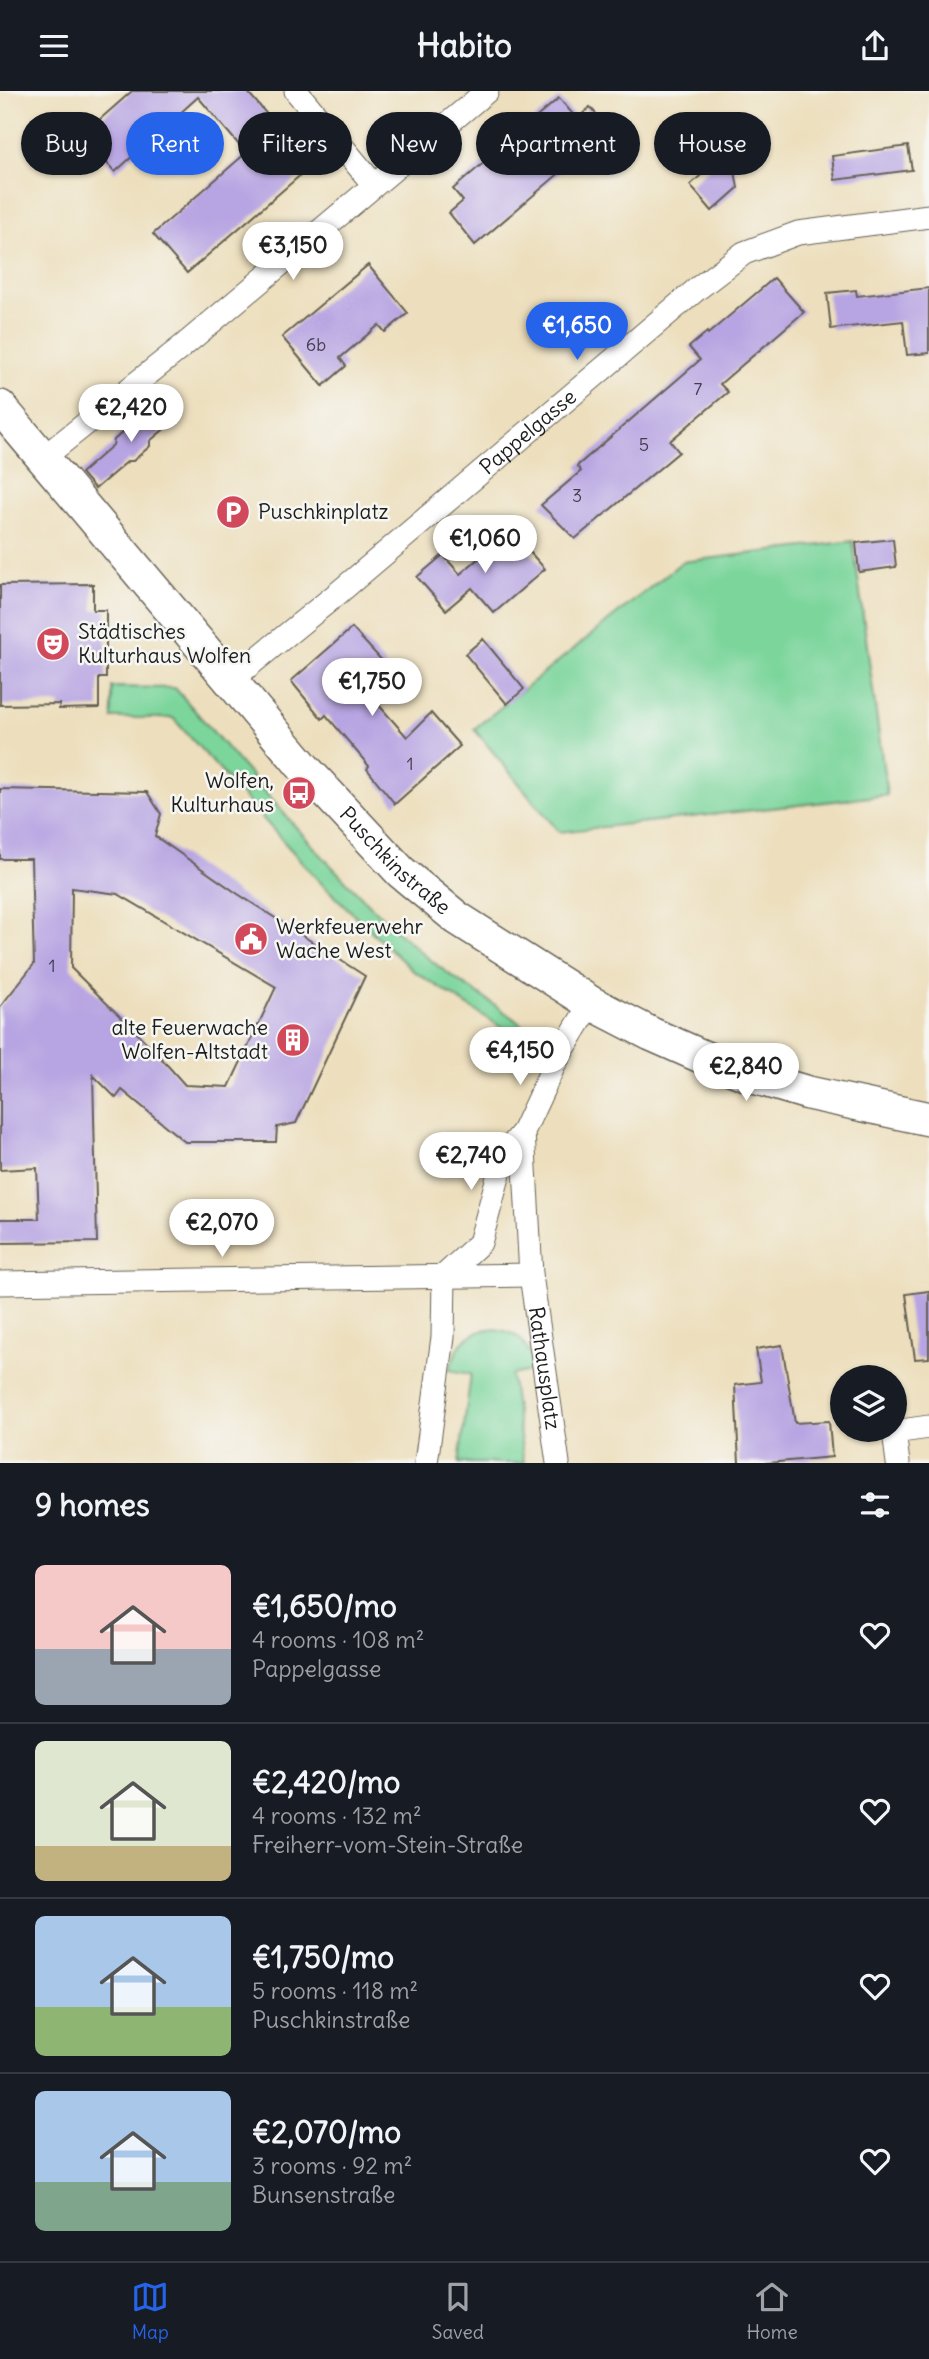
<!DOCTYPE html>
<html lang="en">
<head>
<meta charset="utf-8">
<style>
	body { margin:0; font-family:Delius,sans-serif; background:#20242c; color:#f1f3f6; height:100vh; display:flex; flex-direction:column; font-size:26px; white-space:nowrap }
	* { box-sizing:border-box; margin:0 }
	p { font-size:23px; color:#9ea1a6 }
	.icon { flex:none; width:38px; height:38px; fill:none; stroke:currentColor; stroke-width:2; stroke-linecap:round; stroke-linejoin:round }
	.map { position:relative; height:1372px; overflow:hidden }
	.side { display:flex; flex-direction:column; background:#171b24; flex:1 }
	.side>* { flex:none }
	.banner { position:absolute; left:21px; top:21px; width:887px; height:63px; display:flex; gap:14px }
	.buttons { position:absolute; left:830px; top:1274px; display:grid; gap:14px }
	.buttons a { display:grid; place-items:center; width:77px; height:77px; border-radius:50%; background:#171b24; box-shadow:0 2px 5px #0004; font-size:35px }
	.price { position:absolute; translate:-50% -60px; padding:0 16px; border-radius:24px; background:#fff; color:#222; font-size:23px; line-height:46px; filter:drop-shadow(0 2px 4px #0008) }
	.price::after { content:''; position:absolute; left:50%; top:42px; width:21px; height:16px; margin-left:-10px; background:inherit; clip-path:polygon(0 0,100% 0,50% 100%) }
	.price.on { background:#2563eb; color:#fff }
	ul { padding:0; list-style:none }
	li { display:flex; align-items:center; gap:21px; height:175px; padding:0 35px }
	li+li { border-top:2px solid #363941 }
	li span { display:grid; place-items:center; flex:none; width:196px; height:140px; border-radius:10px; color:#555 }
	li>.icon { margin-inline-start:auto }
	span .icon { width:84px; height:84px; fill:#fffc; stroke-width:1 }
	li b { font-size:30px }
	h2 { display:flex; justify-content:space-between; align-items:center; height:84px; padding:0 35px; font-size:30px }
	.chip { padding:0 24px; border-radius:32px; background:#171b24; box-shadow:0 2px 5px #0004; font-size:24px; line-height:63px }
	.chip.on { background:#2563eb; color:#fff }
	header { display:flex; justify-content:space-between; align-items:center; height:91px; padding:0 35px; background:#171b24; font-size:32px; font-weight:800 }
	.tab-bar { display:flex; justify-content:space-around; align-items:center; height:98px; border-top:2px solid #363941; background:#171b24; font-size:19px; color:#9ea1a6 }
	.tab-bar a { display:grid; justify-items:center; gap:4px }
	.tab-bar .on { color:#2563eb }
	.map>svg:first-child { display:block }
</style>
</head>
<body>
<header><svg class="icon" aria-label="menu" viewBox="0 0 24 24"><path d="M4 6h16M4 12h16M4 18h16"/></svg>Habito<svg class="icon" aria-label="share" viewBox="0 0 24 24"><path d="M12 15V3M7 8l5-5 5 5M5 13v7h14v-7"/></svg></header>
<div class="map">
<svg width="929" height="1372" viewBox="0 0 929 1372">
	<rect width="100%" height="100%" fill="#f6f6f2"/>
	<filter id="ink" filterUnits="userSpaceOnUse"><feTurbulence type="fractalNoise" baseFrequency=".0143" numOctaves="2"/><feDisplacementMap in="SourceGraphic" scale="14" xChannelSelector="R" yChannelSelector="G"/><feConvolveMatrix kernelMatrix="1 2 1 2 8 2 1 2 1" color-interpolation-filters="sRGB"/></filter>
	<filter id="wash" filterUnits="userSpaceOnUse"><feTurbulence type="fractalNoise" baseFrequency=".00686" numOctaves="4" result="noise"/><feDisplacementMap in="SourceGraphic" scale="28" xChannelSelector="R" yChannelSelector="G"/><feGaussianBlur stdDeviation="1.57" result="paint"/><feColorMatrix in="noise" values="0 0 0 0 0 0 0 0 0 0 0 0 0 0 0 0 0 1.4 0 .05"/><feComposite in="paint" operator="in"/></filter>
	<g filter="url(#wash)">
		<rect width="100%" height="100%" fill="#eddfbd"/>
		<g fill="#7cd59b" stroke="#4c785c" stroke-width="2">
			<path d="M853 450 887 704 559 741 474 638 682 471Z"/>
			<path d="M112 596 175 597C255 688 330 783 422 862 456 892 499 913 533 943L529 954 412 879 319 790 173 627H112Z"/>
			<path d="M487 1238C518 1238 527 1250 535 1279L511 1284 524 1372H459L471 1283 449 1279C458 1255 461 1246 487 1238Z"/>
		</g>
		<g id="blocks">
			<g fill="#b7a4e2" fill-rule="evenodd">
				<path d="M132 0H247L311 75 187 182 153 143 246 62 198 6 115 81 82 44Z"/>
				<path d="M559 7 577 28 590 16 610 39 475 154 449 122 463 110 453 98Z"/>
				<path d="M908 55 912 79 835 89 832 65Z"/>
				<path d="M731 57 738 97 712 120 690 94Z"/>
				<path d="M368 174 408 222 385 241 379 234 340 267 346 275 323 295 282 246Z"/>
				<path d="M774 187 804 221 720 293 728 301 670 350 679 361 575 448 541 414 581 380 577 375 700 269 689 256 707 241 708 243Z"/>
				<path d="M929 197V262L907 264 903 230 831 238 827 202 856 199 857 205Z"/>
				<path d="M166 308 180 325 150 350V355L133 370H128L95 398 81 382 113 354 114 349 125 339H130Z"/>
				<path d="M511 440 545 478 494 522 472 497 446 519 417 486 443 464 460 483Z"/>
				<path d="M893 448 896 476 859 481 856 452Z"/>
				<path d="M93 493V519H106V587H99V617L59 618 60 613 0 614V494Z"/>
				<path d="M352 537 386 574 362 595 407 646 431 622 460 655 395 713 367 678 369 675 326 624 322 628 291 590Z"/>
				<path d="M483 548 524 598 507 613 465 563Z"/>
				<path d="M0 698 147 701 161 723 155 745 238 803 365 885 296 1032 277 1036 276 1051H185L122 999 116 1007 93 984 97 1151 0 1152V1128H39L37 1077 0 1079V916L34 873 31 768H0ZM72 797 118 803 276 896 229 996 185 994 152 957 71 877Z"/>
				<path d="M929 1200V1267L915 1268 906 1203Z"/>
				<path d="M782 1254 795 1332 829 1330 832 1366 767 1372H739L735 1294 761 1291 756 1258Z"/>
			</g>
		</g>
	</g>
	<g filter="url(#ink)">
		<use href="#blocks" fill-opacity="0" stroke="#656054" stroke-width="2"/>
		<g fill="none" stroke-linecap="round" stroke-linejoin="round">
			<g stroke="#656054" stroke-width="25">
				<g id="street">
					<path d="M296 0 374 94"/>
					<path d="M43 367 183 255 487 0"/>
					<path id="s1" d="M231 589 337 503 697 198 744 162 798 142 929 125"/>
					<path id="s2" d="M531 1184 558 1372"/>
					<path d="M444 1185 480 1152 504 1064 523 1041 556 970 591 912"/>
					<path d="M0 1192 531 1184 523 1041"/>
					<path d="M426 1372 443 1246 444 1185"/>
					<path d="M898 1372 894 1341 929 1336"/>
				</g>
			</g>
			<g stroke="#656054" stroke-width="36">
				<g id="secondary">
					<path id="s3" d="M0 316 305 678 401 781 457 827 591 912 651 943 703 966 751 985 808 1002 929 1028"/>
				</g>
			</g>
			<use href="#street" stroke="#fff" stroke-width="23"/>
			<use href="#secondary" stroke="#fff" stroke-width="33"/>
		</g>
	</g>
	<defs>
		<g id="parking-disc" transform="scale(1.75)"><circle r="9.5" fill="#d1495b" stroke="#f6f6f2"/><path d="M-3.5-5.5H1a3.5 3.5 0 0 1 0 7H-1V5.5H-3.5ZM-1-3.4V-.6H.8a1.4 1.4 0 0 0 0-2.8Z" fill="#fff"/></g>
		<g id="theatre-disc" transform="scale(1.75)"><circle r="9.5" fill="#d1495b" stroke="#f6f6f2"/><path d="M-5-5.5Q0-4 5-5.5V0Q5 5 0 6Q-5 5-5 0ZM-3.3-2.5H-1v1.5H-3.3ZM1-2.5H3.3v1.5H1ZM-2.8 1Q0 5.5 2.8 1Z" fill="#fff"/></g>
		<g id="bus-disc" transform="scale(1.75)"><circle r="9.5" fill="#d1495b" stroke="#f6f6f2"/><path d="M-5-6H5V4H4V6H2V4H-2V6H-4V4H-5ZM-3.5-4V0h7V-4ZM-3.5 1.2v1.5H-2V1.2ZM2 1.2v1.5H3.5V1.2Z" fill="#fff"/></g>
		<g id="civic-disc" transform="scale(1.75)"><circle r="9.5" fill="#d1495b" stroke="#f6f6f2"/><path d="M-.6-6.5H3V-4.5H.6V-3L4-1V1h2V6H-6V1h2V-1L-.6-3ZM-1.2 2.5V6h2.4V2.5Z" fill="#fff"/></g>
		<g id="building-disc" transform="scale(1.75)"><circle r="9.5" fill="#d1495b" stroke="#f6f6f2"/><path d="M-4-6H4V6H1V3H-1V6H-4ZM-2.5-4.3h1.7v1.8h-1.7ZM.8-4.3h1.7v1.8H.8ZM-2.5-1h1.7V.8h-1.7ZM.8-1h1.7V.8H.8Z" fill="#fff"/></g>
	</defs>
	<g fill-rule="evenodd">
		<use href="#parking-disc" x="233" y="421"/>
		<use href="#theatre-disc" x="53" y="553"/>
		<use href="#bus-disc" x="299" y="702"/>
		<use href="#civic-disc" x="251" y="848"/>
		<use href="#building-disc" x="293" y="949"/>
	</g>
	<g text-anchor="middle" stroke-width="5" stroke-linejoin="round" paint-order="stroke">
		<g font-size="18" fill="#433e4e">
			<text x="316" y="260">6b</text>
			<text x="698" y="304">7</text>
			<text x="644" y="360">5</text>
			<text x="577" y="411">3</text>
			<text x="410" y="679">1</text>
			<text x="52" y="881">1</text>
		</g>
		<g font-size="21" fill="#1c1c1c" stroke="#f6f6f2">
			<text dy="7" stroke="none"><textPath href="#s1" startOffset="387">Pappelgasse</textPath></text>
			<text dy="7" stroke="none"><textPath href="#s3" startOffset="602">Puschkinstraße</textPath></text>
			<text dy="7" stroke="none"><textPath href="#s2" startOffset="94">Rathausplatz</textPath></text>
		</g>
		<g font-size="21" fill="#1c1c1c" stroke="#f6f6f2" text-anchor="start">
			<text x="258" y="428">Puschkinplatz</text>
			<text x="78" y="548">Städtisches<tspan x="78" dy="24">Kulturhaus Wolfen</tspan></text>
			<text x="274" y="697" text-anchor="end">Wolfen,<tspan x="274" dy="24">Kulturhaus</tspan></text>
			<text x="276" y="843">Werkfeuerwehr<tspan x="276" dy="24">Wache West</tspan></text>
			<text x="268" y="944" text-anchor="end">alte Feuerwache<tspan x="268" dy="24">Wolfen-Altstadt</tspan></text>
		</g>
	</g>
</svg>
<div class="buttons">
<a><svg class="icon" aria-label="layers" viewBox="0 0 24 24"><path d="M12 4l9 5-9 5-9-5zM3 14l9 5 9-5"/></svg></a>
</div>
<b class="price" style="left:293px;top:191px">€3,150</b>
<b class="price on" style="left:577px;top:271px">€1,650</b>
<b class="price" style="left:131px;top:353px">€2,420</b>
<b class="price" style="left:485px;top:484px">€1,060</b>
<b class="price" style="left:372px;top:627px">€1,750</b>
<b class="price" style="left:520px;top:996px">€4,150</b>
<b class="price" style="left:746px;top:1012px">€2,840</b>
<b class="price" style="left:471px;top:1101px">€2,740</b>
<b class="price" style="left:222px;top:1168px">€2,070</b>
<div class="banner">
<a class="chip">Buy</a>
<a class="chip on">Rent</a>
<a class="chip">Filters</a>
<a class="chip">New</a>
<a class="chip">Apartment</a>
<a class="chip">House</a>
</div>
</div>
<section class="side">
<h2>9 homes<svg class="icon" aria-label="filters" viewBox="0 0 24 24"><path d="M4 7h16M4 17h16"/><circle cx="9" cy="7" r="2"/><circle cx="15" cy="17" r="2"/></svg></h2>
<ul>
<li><span style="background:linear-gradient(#f6c9c9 60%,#9aa5b1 0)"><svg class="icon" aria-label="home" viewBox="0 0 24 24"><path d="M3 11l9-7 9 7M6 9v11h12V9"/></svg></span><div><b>€1,650/mo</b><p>4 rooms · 108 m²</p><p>Pappelgasse</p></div><svg class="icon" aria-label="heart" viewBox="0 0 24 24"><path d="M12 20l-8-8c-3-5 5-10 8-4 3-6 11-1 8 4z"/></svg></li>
<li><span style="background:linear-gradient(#dfe7d0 75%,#c2b280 0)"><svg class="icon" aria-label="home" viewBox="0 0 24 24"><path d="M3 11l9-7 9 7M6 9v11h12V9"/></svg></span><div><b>€2,420/mo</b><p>4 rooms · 132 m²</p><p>Freiherr-vom-Stein-Straße</p></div><svg class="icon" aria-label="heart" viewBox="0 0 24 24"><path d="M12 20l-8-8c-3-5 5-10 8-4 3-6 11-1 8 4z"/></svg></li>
<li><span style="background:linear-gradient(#a9c7e8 65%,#8fb573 0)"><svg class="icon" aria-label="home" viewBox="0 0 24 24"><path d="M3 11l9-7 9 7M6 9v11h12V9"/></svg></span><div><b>€1,750/mo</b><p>5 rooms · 118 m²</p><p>Puschkinstraße</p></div><svg class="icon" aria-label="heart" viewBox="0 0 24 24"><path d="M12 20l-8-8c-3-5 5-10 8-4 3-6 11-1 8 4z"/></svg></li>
<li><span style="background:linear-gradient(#a9c7e8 65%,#7fa58c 0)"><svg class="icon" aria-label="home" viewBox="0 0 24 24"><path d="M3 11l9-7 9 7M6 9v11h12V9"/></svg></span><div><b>€2,070/mo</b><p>3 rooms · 92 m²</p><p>Bunsenstraße</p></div><svg class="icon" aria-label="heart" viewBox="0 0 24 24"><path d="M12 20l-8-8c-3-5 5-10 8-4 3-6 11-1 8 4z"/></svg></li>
</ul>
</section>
<nav class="tab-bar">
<a class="on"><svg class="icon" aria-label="map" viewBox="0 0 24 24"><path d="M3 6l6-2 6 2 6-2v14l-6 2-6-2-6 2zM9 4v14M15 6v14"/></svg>Map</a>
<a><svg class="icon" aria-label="saved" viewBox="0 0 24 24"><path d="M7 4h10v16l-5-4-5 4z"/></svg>Saved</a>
<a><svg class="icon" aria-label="home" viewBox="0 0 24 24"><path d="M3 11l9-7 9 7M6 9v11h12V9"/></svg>Home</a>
</nav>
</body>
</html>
